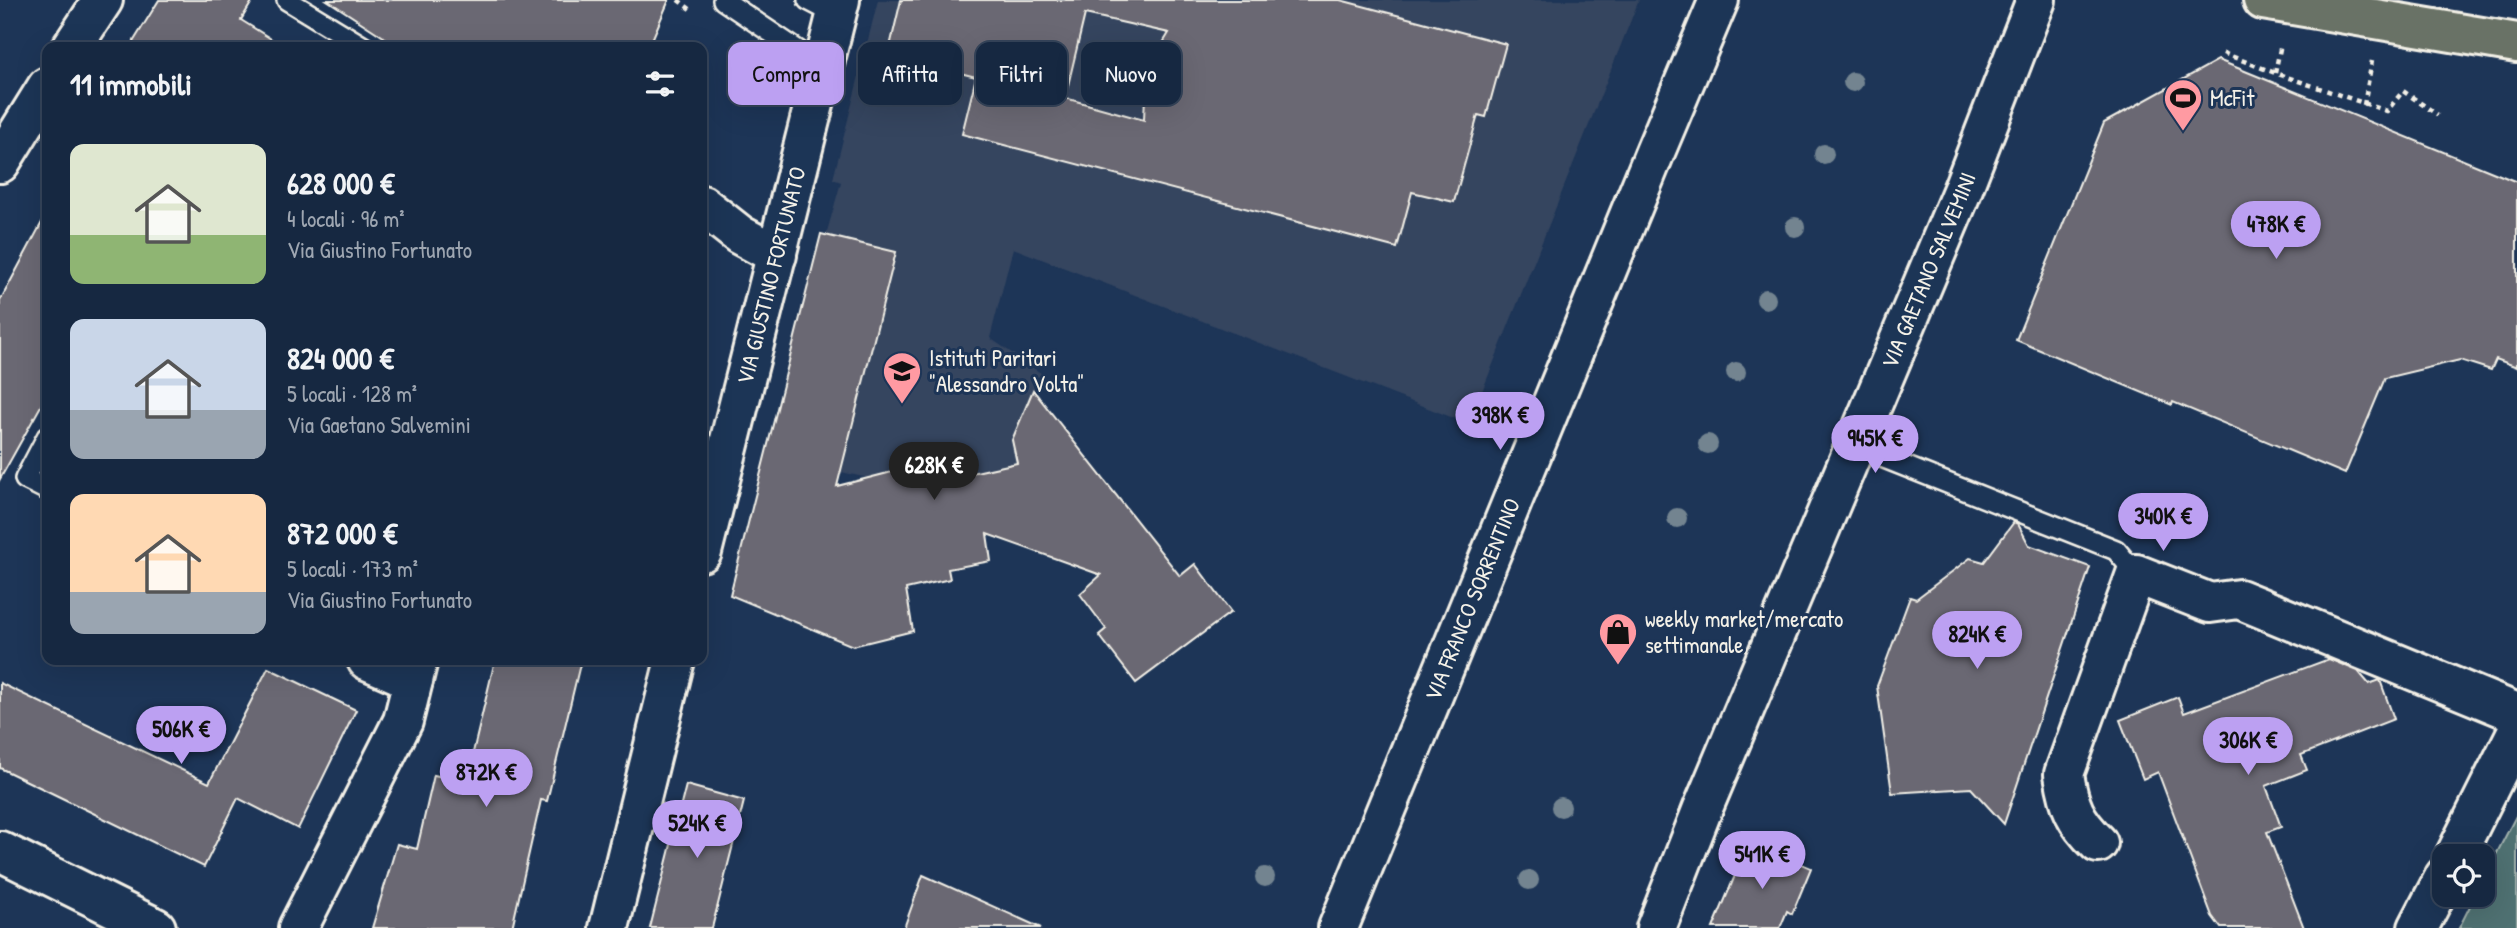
<!DOCTYPE html>
<html lang="it">
<head>
<meta charset="utf-8">
<style>
	body { margin:0; font-family:"Patrick Hand",sans-serif; background:#1f3048; color:#f1f3f6; height:100vh; display:flex; flex-direction:column; font-size:26px; white-space:nowrap }
	* { box-sizing:border-box; margin:0 }
	p { font-size:23px; color:#9ea6b1 }
	.icon { flex:none; width:38px; height:38px; fill:none; stroke:currentColor; stroke-width:2; stroke-linecap:round; stroke-linejoin:round }
	.map { position:relative; flex:1; overflow:hidden }
	.details { position:absolute; left:42px; top:42px; width:665px; height:623px; display:flex; flex-direction:column; background:#162841; border-radius:14px; box-shadow:0 7px 28px #0002,0 0 0 2px #35445a }
	.details>* { flex:none }
	.guide { position:absolute; left:728px; top:42px; width:665px; height:63px; display:flex; gap:14px }
	.buttons { position:absolute; left:2432px; top:844px; display:grid; gap:14px }
	.buttons a { display:grid; place-items:center; width:63px; height:63px; border-radius:14px; background:#162841; box-shadow:0 7px 28px #0002,0 0 0 2px #35445a; font-size:35px }
	.price { position:absolute; translate:-50% -60px; padding:0 16px; border-radius:24px; background:#bca0f2; color:#111; font-size:23px; line-height:46px; filter:drop-shadow(0 2px 4px #0008) }
	.price::after { content:''; position:absolute; left:50%; top:42px; width:21px; height:16px; margin-left:-10px; background:inherit; clip-path:polygon(0 0,100% 0,50% 100%) }
	.price.current { background:#222; color:#fff }
	ul { padding:0; list-style:none }
	li { display:flex; align-items:center; gap:21px; height:175px; padding:0 28px }
	li span { display:grid; place-items:center; flex:none; width:196px; height:140px; border-radius:14px; color:#555 }
	li>.icon { margin-inline-start:auto }
	span .icon { width:84px; height:84px; fill:#fffc; stroke-width:1 }
	li b { font-size:30px }
	h2 { display:flex; justify-content:space-between; align-items:center; height:84px; padding:0 28px; font-size:30px }
	.pill { padding:0 24px; border-radius:14px; background:#162841; box-shadow:0 7px 28px #0002,0 0 0 2px #35445a; font-size:24px; line-height:63px }
	.pill.current { background:#bca0f2; color:#111 }
	.map>svg:first-child { display:block }
</style>
</head>
<body>
<div class="map">
<svg width="2517" height="928" viewBox="0 0 2517 928">
	<rect width="100%" height="100%" fill="#1d3557"/>
	<filter id="ink" filterUnits="userSpaceOnUse"><feTurbulence type="fractalNoise" baseFrequency=".0143" numOctaves="2"/><feDisplacementMap in="SourceGraphic" scale="14" xChannelSelector="R" yChannelSelector="G"/><feConvolveMatrix kernelMatrix="1 2 1 2 8 2 1 2 1" color-interpolation-filters="sRGB"/></filter>
	<g filter="url(#ink)">
		<path fill="#34445f" d="M878 0H1639L1469 424 1013 248 990 338 1045 376 1038 392 1032 391 1022 417 1019 475 983 470 930 481 927 464 868 478 841 472 820 559 906 589 913 631 853 646 730 595 821 234 826 235 841 182 833 179Z"/>
		<path fill="#4f7172" stroke="#a2b1ad" stroke-width="2" d="M2517 814V928H2459L2476 894H2483V880Z"/>
		<g fill="#6a6873" stroke="#f4f1e8" stroke-width="2" fill-rule="evenodd">
			<path d="M159 0H253L241 20 284 47H130Z"/>
			<path d="M327 0H669L649 47H399Z"/>
			<path d="M901 0H1340L1506 44 1486 117 1478 115 1454 202 1412 192 1397 248 962 134 976 77 888 55ZM1085 14 1169 33 1146 71 1144 120 1065 98Z"/>
			<path d="M2218 60 2517 182V367L2496 359 2491 370 2460 360 2385 378 2345 474 2173 402 2172 405 2016 340 2104 123Z"/>
			<path d="M47 213V395L0 479V301Z"/>
			<path d="M821 234 896 252 837 486 927 463 930 482 1017 463 1012 440 1033 390 1180 576 1195 564 1231 612 1136 683 1099 635 1106 629 1080 594 1101 575 987 534 991 561 948 569 950 579 906 589 913 631 853 646 730 595Z"/>
			<path d="M2014 522 2018 524 2029 545 2090 567 2004 824 1971 788 1892 793 1877 686 1910 597 1916 599 1970 558 1984 562Z"/>
			<path d="M2329 659 2358 671 2369 684 2380 680 2394 719 2301 755 2307 770 2266 786 2281 827 2267 832 2304 928H2221L2212 916 2158 772 2143 779 2120 720 2178 697 2184 713Z"/>
			<path d="M495 660H581L547 801 541 800 512 928H372L397 844 417 849 434 775 466 782Z"/>
			<path d="M268 668 356 710 298 829 238 798 204 867 0 768V683L209 783Z"/>
			<path d="M686 785 744 801 712 928H650Z"/>
			<path d="M1749 842 1811 868 1792 914 1787 911 1780 928H1713Z"/>
			<path d="M923 875 1041 928H904Z"/>
		</g>
		<g fill="none" stroke-linecap="round" stroke-linejoin="round">
			<g stroke="#f4f1e8" stroke-width="24">
				<g id="lane">
					<path d="M287 0 364 47"/>
					<path d="M723 0 824 68"/>
					<path d="M808 0 837 15"/>
					<path d="M47 437 25 479 47 490"/>
					<path d="M1854 446 2116 550 2136 574"/>
				</g>
			</g>
			<g stroke="#f4f1e8" stroke-width="44">
				<g id="street">
					<path d="M702 205 740 235 777 255"/>
					<path id="s1" d="M702 552 840 0"/>
					<path d="M367 660 413 680"/>
					<path d="M2098 843C2075 821 2069 806 2064 774L2136 574 2210 603 2239 599 2517 713"/>
					<path d="M0 851 156 928"/>
					<path d="M2455 856 2517 732"/>
					<path d="M298 928 403 721 418 660"/>
					<path d="M609 928 675 660"/>
					<path id="s2" d="M1338 928 1655 152 1719 0"/>
					<path id="s3" d="M1656 928 1703 808 1962 191 2036 0"/>
					<path d="M2418 928 2445 876"/>
				</g>
			</g>
			<g stroke="#f4f1e8" stroke-width="44">
				<g id="secondary">
					<path d="M72 47 103 0"/>
					<path d="M0 163 47 87"/>
				</g>
			</g>
			<g stroke="#f4f1e8" stroke-width="44">
				<path id="primary" d="M2263 0 2517 43"/>
			</g>
			<g stroke="#f4f1e8" stroke-width="4.5" stroke-dasharray="5 5" stroke-linecap="butt">
				<path d="M678 0 694 12"/>
				<path d="M2223 53 2275 73 2387 111 2403 91 2438 115"/>
				<path d="M2275 73 2281 44"/>
				<path d="M2364 105 2372 61"/>
			</g>
			<use href="#lane" stroke="#1d3557" stroke-width="19"/>
			<use href="#street" stroke="#1d3557" stroke-width="38"/>
			<use href="#secondary" stroke="#1d3557" stroke-width="38"/>
			<use href="#primary" stroke="#697266" stroke-width="38"/>
		</g>
		<g fill="#738490">
			<circle cx="1091" cy="80" r="10"/>
			<circle cx="1853" cy="82" r="10"/>
			<circle cx="1824" cy="154" r="10"/>
			<circle cx="1795" cy="227" r="10"/>
			<circle cx="1766" cy="299" r="10"/>
			<circle cx="1736" cy="372" r="10"/>
			<circle cx="1708" cy="444" r="10"/>
			<circle cx="1677" cy="518" r="10"/>
			<circle cx="1561" cy="807" r="10"/>
			<circle cx="1265" cy="877" r="10"/>
			<circle cx="1529" cy="880" r="10"/>
		</g>
	</g>
	<defs>
		<g id="stadium-pin" transform="scale(2.0125)"><path d="M0 17L-7.5 6A9.5 9.5 0 1 1 7.5 6Z" fill="#ff9aa2" stroke="#1d3557"/><path d="M0-5a6.5 5 0 1 0 0 10a6.5 5 0 1 0 0-10ZM-3.5-1.8h7v3.6h-7Z" fill="#111"/></g>
		<g id="school-pin" transform="scale(2.0125)"><path d="M0 17L-7.5 6A9.5 9.5 0 1 1 7.5 6Z" fill="#ff9aa2" stroke="#1d3557"/><path d="M0-5L7-2L0 1L-7-2ZM-4 1L0 2.5L4 1V4Q0 6-4 4Z" fill="#111"/></g>
		<g id="shop-pin" transform="scale(2.0125)"><path d="M0 17L-7.5 6A9.5 9.5 0 1 1 7.5 6Z" fill="#ff9aa2" stroke="#1d3557"/><path d="M-5-2.5h2.3a2.7 3.5 0 0 1 5.4 0H5L5.5 6h-11ZM-1.5-2.5h3a1.5 2.3 0 0 0-3 0Z" fill="#111"/></g>
	</defs>
	<g fill-rule="evenodd">
		<use href="#stadium-pin" x="2183" y="98"/>
		<use href="#school-pin" x="902" y="371"/>
		<use href="#shop-pin" x="1618" y="632"/>
	</g>
	<g text-anchor="middle" stroke-width="6" stroke-linejoin="round" paint-order="stroke">
		<g font-size="23" fill="#f4f1e8" stroke="#1d3557" text-anchor="start">
			<text x="2210" y="106">McFit</text>
			<text x="929" y="366">Istituti Paritari<tspan x="929" dy="26">"Alessandro Volta"</tspan></text>
			<text x="1645" y="627">weekly market/mercato<tspan x="1645" dy="26">settimanale</tspan></text>
		</g>
		<g font-size="23" fill="#f4f1e8" stroke="#1d3557">
			<text dy="8" stroke="none"><textPath href="#s3" startOffset="712">VIA GAETANO SALVEMINI</textPath></text>
			<text dy="8" stroke="none"><textPath href="#s1" startOffset="285">VIA GIUSTINO FORTUNATO</textPath></text>
			<text dy="8" stroke="none"><textPath href="#s2" startOffset="355">VIA FRANCO SORRENTINO</textPath></text>
		</g>
	</g>
</svg>
<div class="buttons">
<a><svg class="icon" aria-label="locate" viewBox="0 0 24 24"><circle cx="12" cy="12" r="6"/><path d="M12 2v4M12 18v4M2 12h4M18 12h4"/></svg></a>
</div>
<b class="price" style="left:2276px;top:261px">478K €</b>
<b class="price" style="left:1500px;top:452px">398K €</b>
<b class="price" style="left:1875px;top:475px">945K €</b>
<b class="price current" style="left:934px;top:502px">628K €</b>
<b class="price" style="left:2163px;top:553px">340K €</b>
<b class="price" style="left:1977px;top:671px">824K €</b>
<b class="price" style="left:181px;top:766px">506K €</b>
<b class="price" style="left:2248px;top:777px">306K €</b>
<b class="price" style="left:486px;top:809px">872K €</b>
<b class="price" style="left:697px;top:860px">524K €</b>
<b class="price" style="left:1762px;top:891px">541K €</b>
<div class="guide">
<a class="pill current">Compra</a>
<a class="pill">Affitta</a>
<a class="pill">Filtri</a>
<a class="pill">Nuovo</a>
</div>
<section class="details">
<h2>11 immobili<svg class="icon" aria-label="filters" viewBox="0 0 24 24"><path d="M4 7h16M4 17h16"/><circle cx="9" cy="7" r="2"/><circle cx="15" cy="17" r="2"/></svg></h2>
<ul>
<li><span style="background:linear-gradient(#dfe7d0 65%,#8fb573 0)"><svg class="icon" aria-label="home" viewBox="0 0 24 24"><path d="M3 11l9-7 9 7M6 9v11h12V9"/></svg></span><div><b>628 000 €</b><p>4 locali · 96 m²</p><p>Via Giustino Fortunato</p></div></li>
<li><span style="background:linear-gradient(#c9d6e8 65%,#9aa5b1 0)"><svg class="icon" aria-label="home" viewBox="0 0 24 24"><path d="M3 11l9-7 9 7M6 9v11h12V9"/></svg></span><div><b>824 000 €</b><p>5 locali · 128 m²</p><p>Via Gaetano Salvemini</p></div></li>
<li><span style="background:linear-gradient(#ffd9b3 70%,#9aa5b1 0)"><svg class="icon" aria-label="home" viewBox="0 0 24 24"><path d="M3 11l9-7 9 7M6 9v11h12V9"/></svg></span><div><b>872 000 €</b><p>5 locali · 173 m²</p><p>Via Giustino Fortunato</p></div></li>
</ul>
</section>
</div>
</body>
</html>
